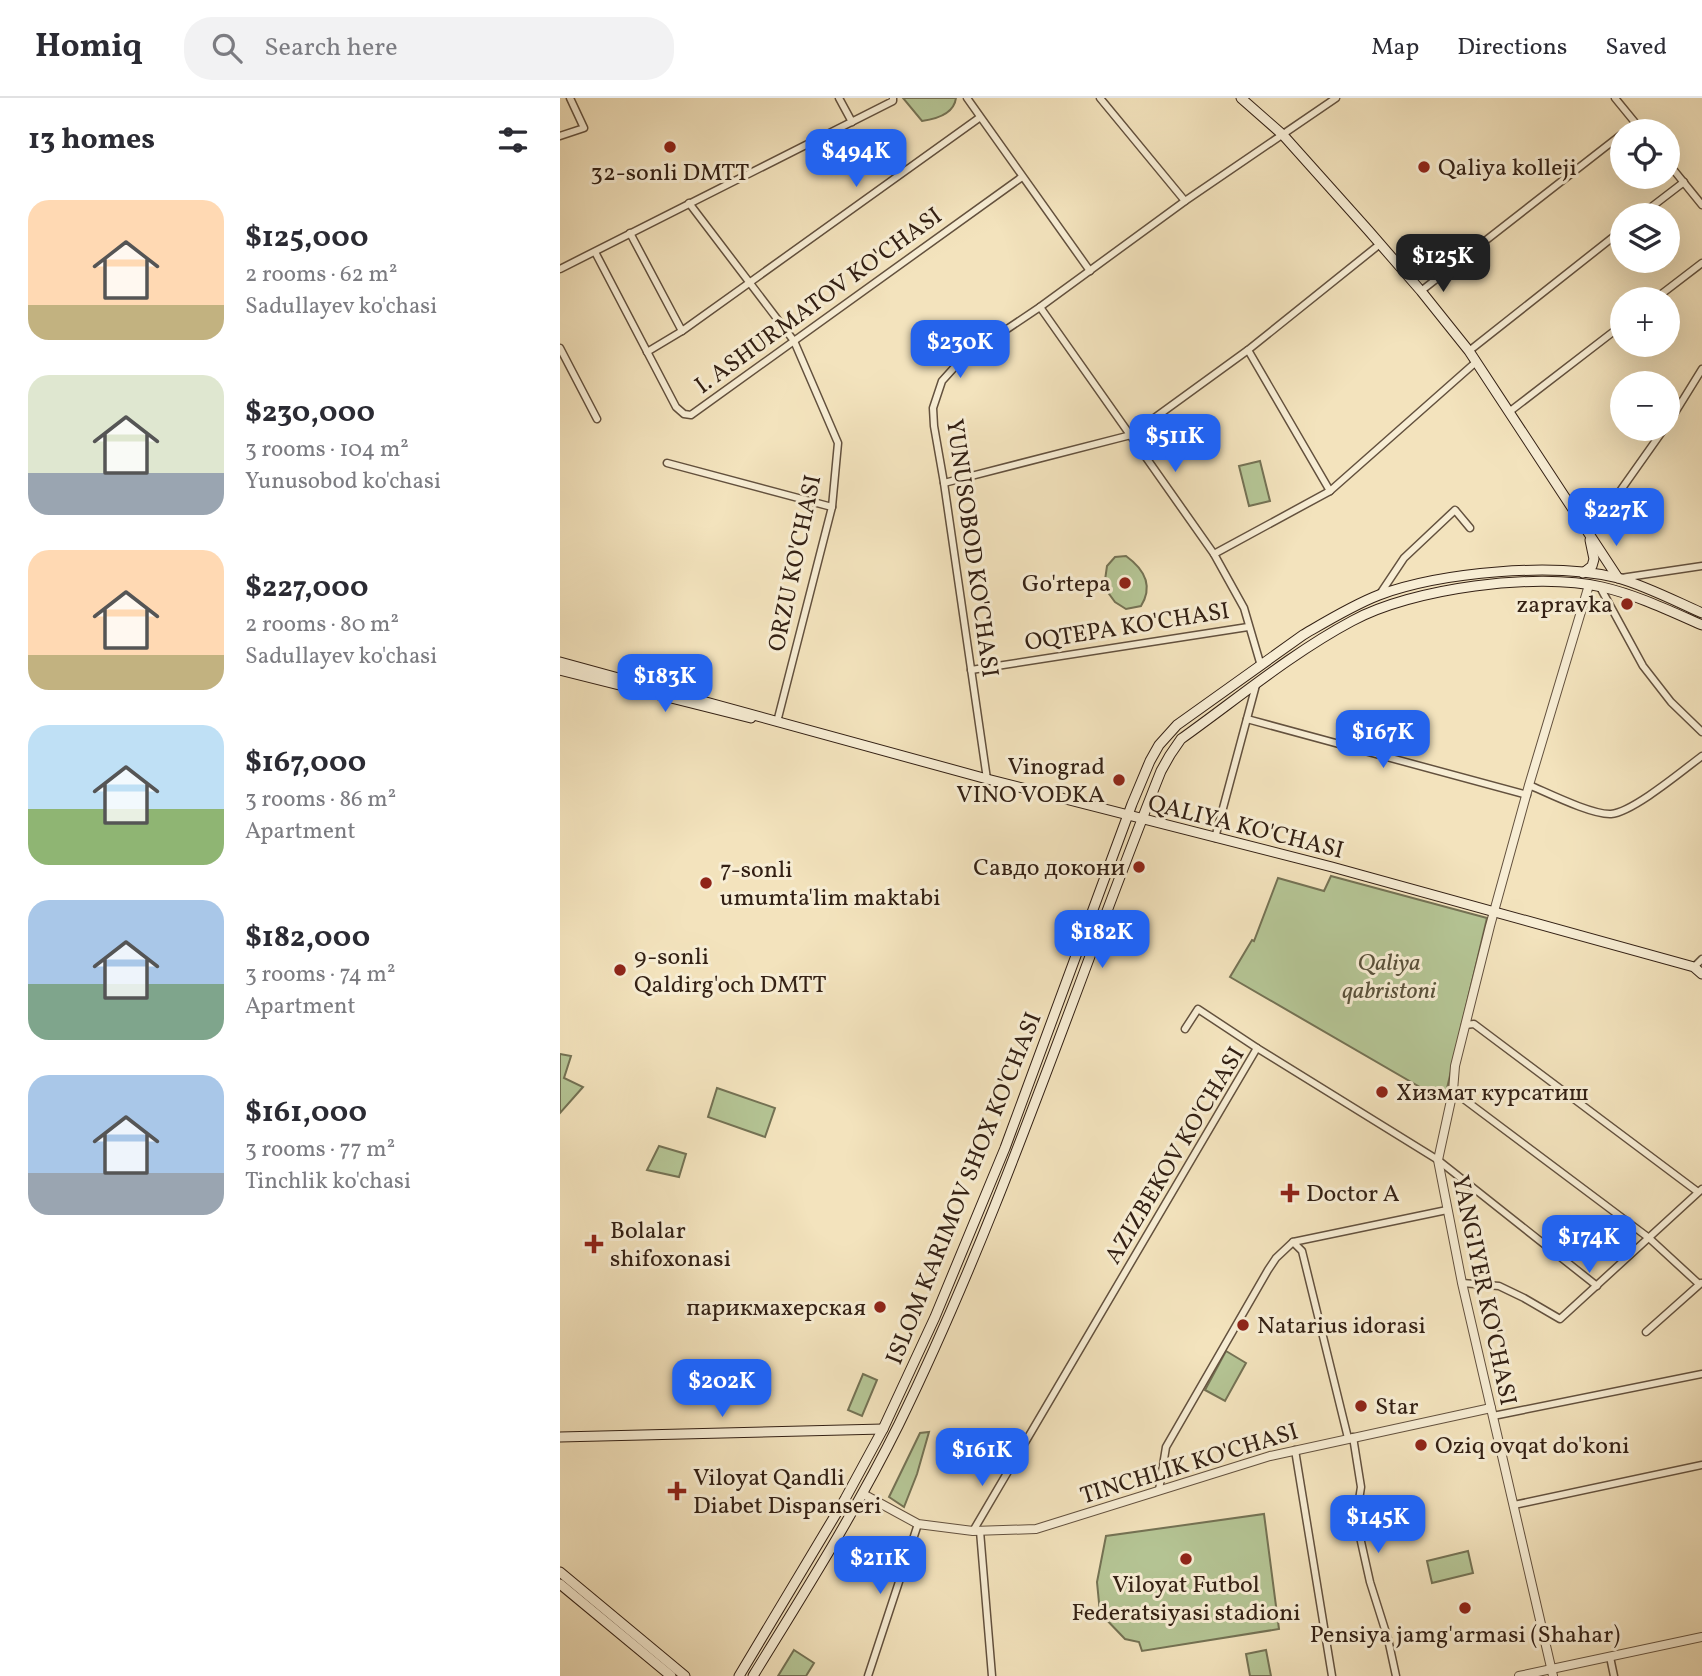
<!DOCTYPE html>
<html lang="en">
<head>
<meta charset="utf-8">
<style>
	body { margin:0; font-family:Vollkorn,serif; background:#f2f2f3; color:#2b2b33; height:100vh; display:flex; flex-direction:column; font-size:26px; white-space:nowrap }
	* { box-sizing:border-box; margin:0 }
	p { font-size:23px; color:#7c7c81 }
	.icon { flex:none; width:38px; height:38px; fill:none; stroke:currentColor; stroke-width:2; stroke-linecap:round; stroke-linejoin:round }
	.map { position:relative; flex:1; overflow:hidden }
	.panel { display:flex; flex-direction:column; background:#fff; width:560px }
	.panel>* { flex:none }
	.buttons { position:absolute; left:1050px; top:21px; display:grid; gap:14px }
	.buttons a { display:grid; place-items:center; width:70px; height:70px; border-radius:50%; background:#fff; box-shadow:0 7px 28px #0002; font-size:35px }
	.price { position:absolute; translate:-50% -60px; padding:0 16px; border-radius:14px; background:#2563eb; color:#fff; font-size:23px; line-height:46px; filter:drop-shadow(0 2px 4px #0008) }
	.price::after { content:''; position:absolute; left:50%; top:42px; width:21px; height:16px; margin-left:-10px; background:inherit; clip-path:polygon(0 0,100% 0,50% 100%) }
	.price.on { background:#222; color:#fff }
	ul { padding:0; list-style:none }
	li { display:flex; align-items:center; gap:21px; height:175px; padding:0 28px }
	li span { display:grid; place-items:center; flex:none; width:196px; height:140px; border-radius:21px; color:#555 }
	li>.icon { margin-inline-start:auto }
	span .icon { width:84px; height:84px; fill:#fffc; stroke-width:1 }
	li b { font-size:30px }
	h2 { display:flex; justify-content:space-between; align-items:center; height:84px; padding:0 28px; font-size:30px }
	header { display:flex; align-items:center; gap:42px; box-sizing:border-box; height:98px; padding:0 35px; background:#fff; border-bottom:2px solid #e1e1e2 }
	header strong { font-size:33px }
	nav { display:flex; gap:38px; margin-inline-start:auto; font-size:24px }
	.search { width:490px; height:63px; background:#f2f2f3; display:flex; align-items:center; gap:18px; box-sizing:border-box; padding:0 24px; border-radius:28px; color:#7c7c81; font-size:26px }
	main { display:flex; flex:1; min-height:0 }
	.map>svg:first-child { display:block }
</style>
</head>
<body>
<header>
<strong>Homiq</strong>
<div class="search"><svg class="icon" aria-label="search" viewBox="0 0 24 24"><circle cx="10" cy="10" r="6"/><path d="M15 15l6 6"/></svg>Search here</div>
<nav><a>Map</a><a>Directions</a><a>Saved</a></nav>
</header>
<main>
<section class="panel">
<h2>13 homes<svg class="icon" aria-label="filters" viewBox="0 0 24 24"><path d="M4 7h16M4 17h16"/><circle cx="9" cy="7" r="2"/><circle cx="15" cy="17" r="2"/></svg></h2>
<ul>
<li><span style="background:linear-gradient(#ffd9b3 75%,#c2b280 0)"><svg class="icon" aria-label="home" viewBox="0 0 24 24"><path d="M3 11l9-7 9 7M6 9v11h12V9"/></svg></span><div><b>$125,000</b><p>2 rooms · 62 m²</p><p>Sadullayev ko'chasi</p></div></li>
<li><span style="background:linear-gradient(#dfe7d0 70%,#9aa5b1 0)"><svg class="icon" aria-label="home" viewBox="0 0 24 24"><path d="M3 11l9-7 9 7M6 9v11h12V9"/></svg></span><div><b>$230,000</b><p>3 rooms · 104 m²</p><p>Yunusobod ko'chasi</p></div></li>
<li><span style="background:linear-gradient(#ffd9b3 75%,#c2b280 0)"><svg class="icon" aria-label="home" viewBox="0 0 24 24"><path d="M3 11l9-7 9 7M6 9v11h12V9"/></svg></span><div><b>$227,000</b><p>2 rooms · 80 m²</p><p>Sadullayev ko'chasi</p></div></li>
<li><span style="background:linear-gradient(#bfe0f5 60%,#8fb573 0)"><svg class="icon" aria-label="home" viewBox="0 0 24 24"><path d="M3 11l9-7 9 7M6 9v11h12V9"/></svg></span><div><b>$167,000</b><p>3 rooms · 86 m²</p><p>Apartment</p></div></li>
<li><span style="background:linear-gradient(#a9c7e8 60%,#7fa58c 0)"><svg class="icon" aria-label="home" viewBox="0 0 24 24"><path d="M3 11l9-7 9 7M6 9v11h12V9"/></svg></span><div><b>$182,000</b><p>3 rooms · 74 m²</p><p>Apartment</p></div></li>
<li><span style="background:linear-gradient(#a9c7e8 70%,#9aa5b1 0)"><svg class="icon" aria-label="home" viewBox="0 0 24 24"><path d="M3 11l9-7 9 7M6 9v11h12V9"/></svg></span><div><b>$161,000</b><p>3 rooms · 77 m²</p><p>Tinchlik ko'chasi</p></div></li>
</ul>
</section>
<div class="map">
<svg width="1142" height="1578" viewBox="0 0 1142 1578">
	<rect width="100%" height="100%" fill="#f3e3bd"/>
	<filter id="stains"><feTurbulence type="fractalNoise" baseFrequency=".00286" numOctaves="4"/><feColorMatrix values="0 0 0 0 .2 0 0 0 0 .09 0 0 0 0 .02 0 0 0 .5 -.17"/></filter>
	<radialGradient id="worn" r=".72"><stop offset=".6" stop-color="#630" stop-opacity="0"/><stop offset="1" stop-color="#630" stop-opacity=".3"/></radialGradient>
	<g fill="#b5c595" stroke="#747254" stroke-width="2">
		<path d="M343 0H396C394 16 377 21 362 23Z"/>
		<path d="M700 363 710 403 689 408 679 368Z"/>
		<path d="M566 458C584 471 594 487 581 508L566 511 555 504 544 489 547 468 555 459Z"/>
		<path d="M771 778 927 820 884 1003 670 879 692 842 694 843 718 780 764 793Z"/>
		<path d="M0 956 11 958 4 980 23 989 0 1015Z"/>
		<path d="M157 990 215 1010 205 1039 148 1019Z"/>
		<path d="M99 1048 126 1056 119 1079 87 1072Z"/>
		<path d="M666 1253 686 1265 665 1303 645 1292Z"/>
		<path d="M303 1276 317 1282 302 1318 288 1312Z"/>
		<path d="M369 1334 357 1376 344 1409 329 1399 360 1335Z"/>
		<path d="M704 1416 719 1531 582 1553 579 1544 565 1541 540 1515 537 1484 546 1438Z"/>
		<path d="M908 1453 913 1475 872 1485 867 1463Z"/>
		<path d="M234 1552 254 1565 246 1578H218Z"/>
		<path d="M706 1552 711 1578H690L686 1556Z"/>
	</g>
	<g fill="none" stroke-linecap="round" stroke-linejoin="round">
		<g stroke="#63513e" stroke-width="9">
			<g id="minor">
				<path d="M279 0 292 24"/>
				<path d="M407 0 530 173"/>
				<path d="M540 0 625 103"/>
				<path d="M1055 0 1082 33"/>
				<path d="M1066 33 1076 26"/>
				<path d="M0 38 24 30 10 0"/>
				<path d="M1108 65 1142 107"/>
				<path d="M129 105 234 243 278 345 272 409 217 624"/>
				<path d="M1081 117 1124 84"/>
				<path d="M70 135 122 233"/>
				<path d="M35 154 116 309 124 316 131 317 462 79"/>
				<path d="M0 171 333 3V0"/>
				<path d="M861 193 1062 36"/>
				<path d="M1095 201 1142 165"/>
				<path d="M480 209 654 456 684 510 701 568"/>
				<path d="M0 250 37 321"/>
				<path d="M688 252 770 393"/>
				<path d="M909 253 1062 132"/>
				<path d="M87 254 122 233 419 20"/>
				<path d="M949 314 1062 227"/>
				<path d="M1108 326 1142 271"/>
				<path d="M107 365 272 409"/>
				<path d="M384 385 571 337 688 252 820 146"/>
				<path d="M1029 437 1104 331"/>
				<path d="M654 456 770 393 916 264"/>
				<path d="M1061 480 1142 468"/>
				<path d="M1040 489 1083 568 1111 604 1142 634"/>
				<path d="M820 496 844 460 895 412 910 430"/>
				<path d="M411 572 688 529"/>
				<path d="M687 621 967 697"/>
				<path d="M427 681 384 385 374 328 373 310 382 283 401 262 480 209 625 103 776 0"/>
				<path d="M969 687C988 695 1032 717 1051 716 1073 714 1122 673 1142 658"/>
				<path d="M655 740 696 587"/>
				<path d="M1134 869 1142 861"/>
				<path d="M905 927 914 926 1138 1094"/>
				<path d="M625 931 638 911 697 950"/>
				<path d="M893 993 1089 1140 1139 1186"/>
				<path d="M902 1185 939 1188 964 1200 1000 1221 1142 1091"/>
				<path d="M1086 1234 1141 1185"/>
				<path d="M933 1318 1142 1276"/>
				<path d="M793 1339 801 1389 796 1421 810 1484 828 1541 836 1578"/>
				<path d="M788 1340 742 1153 733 1144 887 1112"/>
				<path d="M735 1352 772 1578"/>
				<path d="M599 1392 606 1349 708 1172 716 1160 733 1144"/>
				<path d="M954 1407 1142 1367"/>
				<path d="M413 1433 697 950 878 1062 1037 1188"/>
				<path d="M420 1433 432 1578"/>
				<path d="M1050 1559 1054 1578"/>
				<path d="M308 1578 358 1426"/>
			</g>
		</g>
		<g stroke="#63513e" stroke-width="10">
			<g id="tertiary">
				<path d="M303 1396 358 1426 413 1433 476 1431 710 1358 931 1310"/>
				<path d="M959 1578 1142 1539"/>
				<path d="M993 1578 902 1185 878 1062 893 993 895 968 930 828 969 687 1029 487"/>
			</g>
		</g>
		<g stroke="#332014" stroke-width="11">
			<g id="secondary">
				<path d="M681 0 723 37 808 132 861 193 909 253 1058 480"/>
				<path d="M1023 475 1032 468 1034 461 1030 442"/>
				<path d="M0 564 427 681 772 769 1134 869 1142 876"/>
				<path d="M0 572 191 620"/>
				<path d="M0 1339 323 1331"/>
				<path d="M0 1474 125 1578"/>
				<path d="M0 1486 111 1578"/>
				<path d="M179 1578 285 1401 323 1331 375 1219 445 1050 572 706 590 663 599 647 617 627 743 537C767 523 793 507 819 497 882 474 993 464 1058 480 1086 488 1115 503 1142 515"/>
				<path d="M193 1578C244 1495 296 1413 339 1326 442 1115 514 891 601 673L610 657 621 641C677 601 732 555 792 523 852 490 976 474 1042 489 1077 497 1110 513 1142 527"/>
			</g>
		</g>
		<use href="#minor" stroke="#f7edd4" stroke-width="6"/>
		<use href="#tertiary" stroke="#f7edd4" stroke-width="8"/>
		<use href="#secondary" stroke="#f7edd4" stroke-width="9"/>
	</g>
	<g fill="#8f2418" stroke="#f7edd4" stroke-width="2.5">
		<circle cx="110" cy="49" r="7"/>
		<circle cx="864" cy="69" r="7"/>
		<circle cx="565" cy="485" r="7"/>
		<circle cx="1067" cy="506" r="7"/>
		<circle cx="559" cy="682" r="7"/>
		<circle cx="579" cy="769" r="7"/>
		<circle cx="146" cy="785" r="7"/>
		<circle cx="60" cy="872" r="7"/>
		<circle cx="822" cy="994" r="7"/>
		<path d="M726.5 1084.5h7v7h7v7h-7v7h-7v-7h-7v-7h7z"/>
		<path d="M30.5 1135.5h7v7h7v7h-7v7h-7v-7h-7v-7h7z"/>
		<circle cx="320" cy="1209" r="7"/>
		<circle cx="683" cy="1227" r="7"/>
		<circle cx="801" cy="1308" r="7"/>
		<circle cx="861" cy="1347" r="7"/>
		<path d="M113.5 1382.5h7v7h7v7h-7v7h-7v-7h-7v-7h7z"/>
		<circle cx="626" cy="1461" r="7"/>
		<circle cx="905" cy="1510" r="7"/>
	</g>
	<g text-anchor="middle" stroke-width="6" stroke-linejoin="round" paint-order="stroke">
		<g font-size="24" fill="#332014" stroke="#f7edd4" text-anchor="start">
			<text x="878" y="77">Qaliya kolleji</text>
			<text x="110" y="82" text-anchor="middle">32-sonli DMTT</text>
			<text x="551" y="493" text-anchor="end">Go'rtepa</text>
			<text x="1053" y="514" text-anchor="end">zapravka</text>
			<text x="545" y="676" text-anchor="end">Vinograd<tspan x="545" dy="28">VINO VODKA</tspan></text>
			<text x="565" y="777" text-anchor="end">Савдо докони</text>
			<text x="160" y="779">7-sonli<tspan x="160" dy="28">umumta'lim maktabi</tspan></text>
			<text x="74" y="866">9-sonli<tspan x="74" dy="28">Qaldirg'och DMTT</tspan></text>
			<text x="836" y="1002">Хизмат курсатиш</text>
			<text x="746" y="1103">Doctor A</text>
			<text x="50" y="1140">Bolalar<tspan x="50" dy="28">shifoxonasi</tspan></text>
			<text x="306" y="1217" text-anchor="end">парикмахерская</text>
			<text x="697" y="1235">Natarius idorasi</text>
			<text x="815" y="1316">Star</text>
			<text x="875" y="1355">Oziq ovqat do'koni</text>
			<text x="133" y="1387">Viloyat Qandli<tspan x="133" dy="28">Diabet Dispanseri</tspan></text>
			<text x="626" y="1494" text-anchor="middle">Viloyat Futbol<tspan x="626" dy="28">Federatsiyasi stadioni</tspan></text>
			<text x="905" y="1544" text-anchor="middle">Pensiya jamg'armasi (Shahar)</text>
		</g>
		<g font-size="24" fill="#332014" stroke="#f7edd4">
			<text transform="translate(258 202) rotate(-36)" y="8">I. ASHURMATOV KO'CHASI</text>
			<text transform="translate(413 450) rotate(82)" y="8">YUNUSOBOD KO'CHASI</text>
			<text transform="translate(234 465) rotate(-78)" y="8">ORZU KO'CHASI</text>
			<text transform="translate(567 528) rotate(-9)" y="8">OQTEPA KO'CHASI</text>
			<text transform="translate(686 728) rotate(14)" y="8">QALIYA KO'CHASI</text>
			<text transform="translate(614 1057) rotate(-59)" y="8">AZIZBEKOV KO'CHASI</text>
			<text transform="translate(403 1090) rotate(-68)" y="8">ISLOM KARIMOV SHOX KO'CHASI</text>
			<text transform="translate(925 1192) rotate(78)" y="8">YANGIYER KO'CHASI</text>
			<text transform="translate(629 1365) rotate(-17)" y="8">TINCHLIK KO'CHASI</text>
		</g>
		<g font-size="24" font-style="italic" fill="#5a523b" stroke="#f7edd4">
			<text x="829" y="872">Qaliya<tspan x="829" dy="28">qabristoni</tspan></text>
		</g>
	</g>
	<rect width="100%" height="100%" filter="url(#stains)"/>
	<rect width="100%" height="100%" fill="url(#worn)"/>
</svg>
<div class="buttons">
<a><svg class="icon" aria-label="locate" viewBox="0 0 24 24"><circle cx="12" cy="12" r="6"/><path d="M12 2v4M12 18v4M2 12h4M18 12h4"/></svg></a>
<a><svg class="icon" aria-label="layers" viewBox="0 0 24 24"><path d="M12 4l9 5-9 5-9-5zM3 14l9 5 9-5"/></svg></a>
<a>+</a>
<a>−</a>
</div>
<b class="price" style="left:296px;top:91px">$494K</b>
<b class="price on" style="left:883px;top:196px">$125K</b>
<b class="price" style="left:400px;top:282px">$230K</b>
<b class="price" style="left:615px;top:376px">$511K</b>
<b class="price" style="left:1056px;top:450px">$227K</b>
<b class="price" style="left:105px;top:616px">$183K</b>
<b class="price" style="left:823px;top:672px">$167K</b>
<b class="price" style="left:542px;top:872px">$182K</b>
<b class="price" style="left:1029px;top:1177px">$174K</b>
<b class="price" style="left:162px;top:1321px">$202K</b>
<b class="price" style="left:422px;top:1390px">$161K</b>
<b class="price" style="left:818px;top:1457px">$145K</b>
<b class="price" style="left:320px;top:1498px">$211K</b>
</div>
</main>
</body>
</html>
